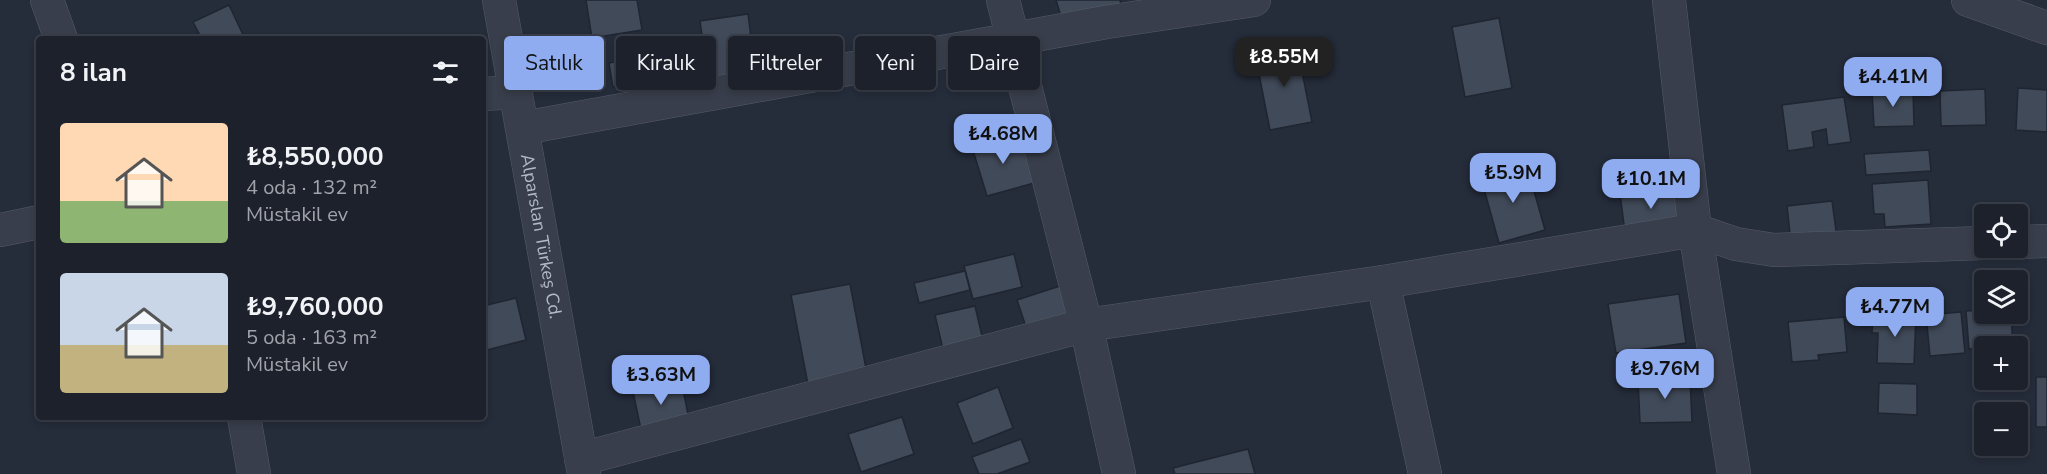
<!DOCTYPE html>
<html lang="tr">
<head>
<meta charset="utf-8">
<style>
	body { margin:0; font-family:"Nunito Sans",sans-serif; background:#292e38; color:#f1f3f6; height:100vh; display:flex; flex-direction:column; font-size:22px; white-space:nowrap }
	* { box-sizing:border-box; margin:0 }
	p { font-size:20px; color:#a0a3a9 }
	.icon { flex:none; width:33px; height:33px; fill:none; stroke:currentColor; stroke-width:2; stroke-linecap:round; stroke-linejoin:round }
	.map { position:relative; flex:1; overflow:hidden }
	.sheet { position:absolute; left:36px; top:36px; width:450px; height:384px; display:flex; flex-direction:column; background:#1c212c; border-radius:6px; box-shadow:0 3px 9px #0003,0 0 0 2px #3a3e48 }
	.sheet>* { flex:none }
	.top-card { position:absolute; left:504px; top:36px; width:570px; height:54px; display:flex; gap:12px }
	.controls { position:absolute; left:1974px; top:204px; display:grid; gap:12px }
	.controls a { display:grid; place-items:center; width:54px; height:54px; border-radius:6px; background:#1c212c; box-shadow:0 3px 9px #0003,0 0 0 2px #3a3e48; font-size:30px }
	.price { position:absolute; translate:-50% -51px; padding:0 14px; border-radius:12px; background:#8facf0; color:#111; font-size:20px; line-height:39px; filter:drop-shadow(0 2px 3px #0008) }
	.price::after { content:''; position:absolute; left:50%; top:36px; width:18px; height:14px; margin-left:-9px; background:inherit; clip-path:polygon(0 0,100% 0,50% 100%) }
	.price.selected { background:#222; color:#fff }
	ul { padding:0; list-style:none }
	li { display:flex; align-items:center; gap:18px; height:150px; padding:0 24px }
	li span { display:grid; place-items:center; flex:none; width:168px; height:120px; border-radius:6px; color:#555 }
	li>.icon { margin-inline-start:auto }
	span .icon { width:72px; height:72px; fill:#fffc; stroke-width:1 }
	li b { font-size:26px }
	h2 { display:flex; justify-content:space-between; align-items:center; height:72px; padding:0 24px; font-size:26px }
	.chip { padding:0 21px; border-radius:6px; background:#1c212c; box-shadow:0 3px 9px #0003,0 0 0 2px #3a3e48; font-size:21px; line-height:54px }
	.chip.selected { background:#8facf0; color:#111 }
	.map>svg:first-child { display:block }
</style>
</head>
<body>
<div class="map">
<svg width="2047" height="474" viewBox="0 0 2047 474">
	<rect width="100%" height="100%" fill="#252c3a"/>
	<g fill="#414a59" stroke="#1f2531" stroke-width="1.5">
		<path d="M586 0H637L642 30 592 38Z"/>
		<path d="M1056 0H1120L1122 9 1064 26Z"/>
		<path d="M229 5 245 39H202L193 22Z"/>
		<path d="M748 14 756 77 709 83 700 21Z"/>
		<path d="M1499 18 1512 88 1465 97 1452 27Z"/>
		<path d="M1297 46 1312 122 1270 130 1255 54Z"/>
		<path d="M641 57 645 81 613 87 609 63Z"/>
		<path d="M2018 88 2047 90V132L2016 130Z"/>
		<path d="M1913 89 1914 126 1874 127 1872 90Z"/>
		<path d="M1985 89 1986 125 1941 126 1940 91Z"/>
		<path d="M1844 97 1851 142 1828 145 1826 129 1812 132 1814 147 1788 151 1782 105Z"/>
		<path d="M1020 133 1034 183 987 196 972 147Z"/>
		<path d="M1929 150 1931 171 1866 175 1864 154Z"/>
		<path d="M1527 166 1545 230 1499 243 1481 178Z"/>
		<path d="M1928 180 1931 224 1885 227 1884 214H1874L1872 184Z"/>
		<path d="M1677 187 1681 226 1625 232 1620 194Z"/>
		<path d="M1832 201 1837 238 1791 243 1787 206Z"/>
		<path d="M1014 254 1022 287 973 299 964 266Z"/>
		<path d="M965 271 970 290 919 303 914 283Z"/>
		<path d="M850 284 868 379 809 390 791 295Z"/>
		<path d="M1066 284 1079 324 1030 339 1017 300Z"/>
		<path d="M1679 294 1686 343 1616 353 1608 304Z"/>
		<path d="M516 298 526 340 483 351V306Z"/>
		<path d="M975 306 985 349 945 358 935 315Z"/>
		<path d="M1984 310V314H2011L2013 346 1969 349 1966 311Z"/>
		<path d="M1961 312 1965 353 1930 356 1926 315Z"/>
		<path d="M1873 313 1916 315 1914 364 1877 363 1878 333H1872Z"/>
		<path d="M1844 317 1847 352 1818 355 1819 360 1792 362 1788 322Z"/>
		<path d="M1690 377 1692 422 1640 423 1638 379Z"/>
		<rect x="2036" y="377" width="11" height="50"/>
		<path d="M681 378 690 425 642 434 632 387Z"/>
		<path d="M1879 383 1917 384V415L1878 413Z"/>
		<path d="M998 387 1013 428 973 444 957 403Z"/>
		<path d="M902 417 914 454 861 472 848 434Z"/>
		<path d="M1021 439 1030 462 997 474H979L972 457Z"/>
		<path d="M1248 449 1255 474H1175L1173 468Z"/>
	</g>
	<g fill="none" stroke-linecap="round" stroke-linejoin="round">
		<g stroke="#565c68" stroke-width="34">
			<g id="minor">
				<path d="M47 0 61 39"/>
				<path d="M1003 0 1086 325 1119 474"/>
				<path d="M1669 0 1695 230 1734 474"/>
				<path d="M1968 0 2047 28"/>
				<path d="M483 94 516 92"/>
				<path d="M523 128 1107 22 1254 0"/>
				<path d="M0 230 39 222"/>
				<path d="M2018 242 2047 241"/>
				<path d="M1383 282 1425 474"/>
				<path d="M244 417 254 474"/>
				<path d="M581 459 1086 325 1383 282 1695 230 1736 244 1774 250 1984 243"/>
			</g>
		</g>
		<g stroke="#565c68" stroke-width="34">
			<g id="tertiary">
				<path id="s1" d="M499 0 584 474"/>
			</g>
		</g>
		<use href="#minor" stroke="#383e4b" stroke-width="33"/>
		<use href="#tertiary" stroke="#383e4b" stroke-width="33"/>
	</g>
	<g text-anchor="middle" stroke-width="4.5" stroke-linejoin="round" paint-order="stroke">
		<g font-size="18" fill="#b4b9c6" stroke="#1d232f">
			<text dy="6" stroke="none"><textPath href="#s1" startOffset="240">Alparslan Türkeş Cd.</textPath></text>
		</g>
	</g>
</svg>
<div class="controls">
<a><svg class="icon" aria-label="locate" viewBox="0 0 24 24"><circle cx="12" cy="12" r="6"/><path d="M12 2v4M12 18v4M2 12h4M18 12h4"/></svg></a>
<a><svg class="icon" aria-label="layers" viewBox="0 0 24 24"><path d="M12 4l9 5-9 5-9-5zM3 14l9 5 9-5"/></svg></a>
<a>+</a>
<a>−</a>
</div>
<b class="price selected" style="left:1284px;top:88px">₺8.55M</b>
<b class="price" style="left:1893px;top:108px">₺4.41M</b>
<b class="price" style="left:1003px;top:165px">₺4.68M</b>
<b class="price" style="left:1513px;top:204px">₺5.9M</b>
<b class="price" style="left:1651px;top:210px">₺10.1M</b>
<b class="price" style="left:1895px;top:338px">₺4.77M</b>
<b class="price" style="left:1665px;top:400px">₺9.76M</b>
<b class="price" style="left:661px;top:406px">₺3.63M</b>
<div class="top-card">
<a class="chip selected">Satılık</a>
<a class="chip">Kiralık</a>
<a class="chip">Filtreler</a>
<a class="chip">Yeni</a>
<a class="chip">Daire</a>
</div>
<section class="sheet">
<h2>8 ilan<svg class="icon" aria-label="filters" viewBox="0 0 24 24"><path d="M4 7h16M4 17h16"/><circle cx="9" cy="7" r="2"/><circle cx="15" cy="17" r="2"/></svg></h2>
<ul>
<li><span style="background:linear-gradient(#ffd9b3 65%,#8fb573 0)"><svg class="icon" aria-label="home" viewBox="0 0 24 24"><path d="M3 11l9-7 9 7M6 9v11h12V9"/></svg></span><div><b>₺8,550,000</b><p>4 oda · 132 m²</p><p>Müstakil ev</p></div></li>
<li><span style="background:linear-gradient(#c9d6e8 60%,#c2b280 0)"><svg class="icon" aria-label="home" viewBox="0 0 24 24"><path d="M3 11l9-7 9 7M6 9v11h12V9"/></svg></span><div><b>₺9,760,000</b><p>5 oda · 163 m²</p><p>Müstakil ev</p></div></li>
</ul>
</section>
</div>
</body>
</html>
